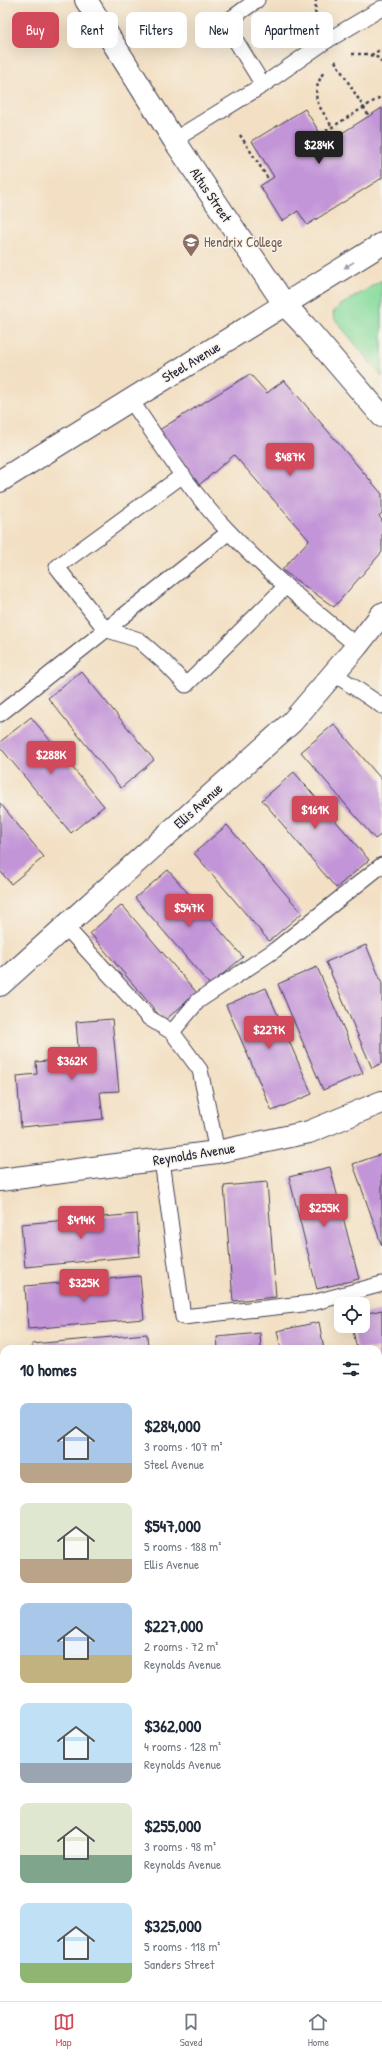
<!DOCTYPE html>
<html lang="en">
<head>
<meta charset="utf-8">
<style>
	body { margin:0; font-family:"Patrick Hand",sans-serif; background:#f2f2f3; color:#1f2937; height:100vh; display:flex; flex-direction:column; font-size:15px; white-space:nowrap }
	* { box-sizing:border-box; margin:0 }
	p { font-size:13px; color:#747a83 }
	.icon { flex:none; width:22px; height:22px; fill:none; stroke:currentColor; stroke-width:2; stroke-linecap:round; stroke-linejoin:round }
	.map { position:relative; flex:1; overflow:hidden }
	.drawer { position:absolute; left:0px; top:1345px; width:382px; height:656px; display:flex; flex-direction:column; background:#fff; border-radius:12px 12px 0 0; box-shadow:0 4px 16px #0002 }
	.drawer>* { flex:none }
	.hud { position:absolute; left:12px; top:12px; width:358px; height:36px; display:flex; gap:8px }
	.controls { position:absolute; left:334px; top:1297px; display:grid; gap:8px }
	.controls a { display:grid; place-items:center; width:36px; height:36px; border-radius:8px; background:#fff; box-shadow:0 4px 16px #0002; font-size:20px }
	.price { position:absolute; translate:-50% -34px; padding:0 9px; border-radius:4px; background:#d1495b; color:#fff; font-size:13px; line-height:26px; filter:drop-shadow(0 1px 2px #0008) }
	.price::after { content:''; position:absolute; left:50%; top:24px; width:12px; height:9px; margin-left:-6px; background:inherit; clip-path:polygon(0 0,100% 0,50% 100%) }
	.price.on { background:#222; color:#fff }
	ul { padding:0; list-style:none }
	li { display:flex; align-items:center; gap:12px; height:100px; padding:0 20px }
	li span { display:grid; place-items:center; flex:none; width:112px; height:80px; border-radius:8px; color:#555 }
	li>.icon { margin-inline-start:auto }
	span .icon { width:48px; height:48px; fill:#fffc; stroke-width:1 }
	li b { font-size:17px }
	h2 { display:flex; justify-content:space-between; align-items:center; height:48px; padding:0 20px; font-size:17px }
	.tag { padding:0 14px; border-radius:8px; background:#fff; box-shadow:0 4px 16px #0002; font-size:14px; line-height:36px }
	.tag.on { background:#d1495b; color:#fff }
	.tab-bar { display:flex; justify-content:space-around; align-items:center; height:56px; border-top:1px solid #e0e1e3; background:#fff; font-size:11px; color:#747a83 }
	.tab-bar a { display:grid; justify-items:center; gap:2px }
	.tab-bar .on { color:#d1495b }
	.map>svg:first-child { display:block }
</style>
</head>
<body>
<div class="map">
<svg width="382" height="2001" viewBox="0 0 382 2001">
	<rect width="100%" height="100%" fill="#f7f3e8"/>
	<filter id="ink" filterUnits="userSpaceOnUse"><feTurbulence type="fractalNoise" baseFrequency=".025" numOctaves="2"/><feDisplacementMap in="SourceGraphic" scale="8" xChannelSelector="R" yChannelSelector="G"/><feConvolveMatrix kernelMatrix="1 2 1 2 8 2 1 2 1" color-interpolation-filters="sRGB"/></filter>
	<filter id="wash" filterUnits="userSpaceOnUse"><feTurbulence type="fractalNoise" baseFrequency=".012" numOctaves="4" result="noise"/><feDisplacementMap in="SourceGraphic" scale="16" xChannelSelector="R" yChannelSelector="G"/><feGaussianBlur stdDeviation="0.9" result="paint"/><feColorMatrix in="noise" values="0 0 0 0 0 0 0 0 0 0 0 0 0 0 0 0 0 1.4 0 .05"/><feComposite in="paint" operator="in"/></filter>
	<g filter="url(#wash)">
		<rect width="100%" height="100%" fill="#f3e0c4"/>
		<path fill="#88dc9e" stroke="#557f6c" d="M382 280V377L334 318 333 313 338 307Z"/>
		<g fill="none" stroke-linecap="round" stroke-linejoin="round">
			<path stroke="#53b6d2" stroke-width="9" d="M378 1572 382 1571"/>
		</g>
		<g id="blocks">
			<g fill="#c294d8">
				<path d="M382 108V178L307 225 298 211 282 221 260 186 274 177 252 141 305 109 326 143Z"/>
				<path d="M250 374 267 393 284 380 382 494V513L379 516 382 520V552L334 607 282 570 309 540 234 455 198 486 159 430Z"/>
				<path d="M81 671 154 760 121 788 48 698Z"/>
				<path d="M31 717 104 806 71 833 0 747V742Z"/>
				<path d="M334 724 382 780V834L375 839 301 752Z"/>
				<path d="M294 772 369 860 336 888 262 800Z"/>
				<path d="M0 803 44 857 11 884 0 871Z"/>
				<path d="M227 825 302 913 269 941 194 853Z"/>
				<path d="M168 870 243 957 210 985 135 898Z"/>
				<path d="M122 905 197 993 164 1021 90 933Z"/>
				<path d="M366 945 382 983V1063L372 1068 326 962Z"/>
				<path d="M317 967 363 1073 323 1090 278 984Z"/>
				<path d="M266 988 312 1094 272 1111 226 1005Z"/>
				<path d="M112 1019 119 1091 100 1092 103 1119 21 1127 17 1076 37 1074 36 1062 79 1058 76 1022Z"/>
				<path d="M382 1154V1246L353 1164Z"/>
				<path d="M330 1167 359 1279 317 1289 289 1177Z"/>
				<path d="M267 1182 276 1297 233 1301 224 1186Z"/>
				<path d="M137 1214 140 1256 25 1267 21 1224Z"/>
				<path d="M140 1276 144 1319 28 1329 25 1286Z"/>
				<path d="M382 1310V1428L378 1429V1349H357L352 1326H363V1314Z"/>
				<path d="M319 1322 324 1349H281L277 1331Z"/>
				<path d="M260 1333 261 1349H218L217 1337Z"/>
				<path d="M147 1334 148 1349H32V1344Z"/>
			</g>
		</g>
	</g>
	<g filter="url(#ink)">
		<use href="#blocks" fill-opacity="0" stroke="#413e50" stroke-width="1"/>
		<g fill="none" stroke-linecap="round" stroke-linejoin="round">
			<g stroke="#413e50" stroke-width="17">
				<g id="lane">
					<path d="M257 0 225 23 263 85"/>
					<path d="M174 140 263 85 323 43 382 8"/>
					<path d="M130 399C161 444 191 493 230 533 269 574 314 610 357 646"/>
					<path d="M183 475 57 567 105 629 139 640 164 662 186 685 286 586"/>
					<path d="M333 673 382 706"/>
					<path d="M0 714 229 532"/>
					<path d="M65 926 149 1018 172 1032 200 1070 217 1152"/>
					<path d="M172 1032 198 1001 275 950 382 865"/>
					<path d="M162 1160 183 1317 312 1303 382 1284"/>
				</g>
			</g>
			<g stroke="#413e50" stroke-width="24">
				<g id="street">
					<path d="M86 0 174 140 285 305 305 326 382 416"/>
					<path d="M0 481 382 244"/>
					<path d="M0 985 292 722 357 646 382 614"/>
					<path d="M0 1180 217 1152 309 1132 382 1102"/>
					<path d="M0 1375 4 1412"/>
					<path d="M378 1472 382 1471"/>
					<path d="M0 1607 4 1563"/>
					<path d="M0 1637 4 1638"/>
					<path d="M378 1653 382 1652"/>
				</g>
			</g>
			<g stroke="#413e50" stroke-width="2.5" stroke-dasharray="3 3" stroke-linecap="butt">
				<path d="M315 20 316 0"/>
				<path d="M352 54H367L379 58 382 63"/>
				<path d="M371 55 382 49"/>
				<path d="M335 61 369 116"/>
				<path d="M323 73C309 99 319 104 332 127"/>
				<path d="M321 134 382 96"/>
				<path d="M240 135 269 180"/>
				<path d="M0 1502H4"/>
			</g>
			<use href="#lane" stroke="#fff" stroke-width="15"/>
			<use href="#street" stroke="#fff" stroke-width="22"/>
		</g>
		<defs><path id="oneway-solid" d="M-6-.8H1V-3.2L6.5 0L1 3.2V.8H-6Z"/></defs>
		<use fill="#9c9ca7" href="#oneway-solid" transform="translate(349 265) rotate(148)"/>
	</g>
	<defs>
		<g id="university-pin" transform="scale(0.9)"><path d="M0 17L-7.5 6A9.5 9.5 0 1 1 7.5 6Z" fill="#8d6e63" stroke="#f7f3e8"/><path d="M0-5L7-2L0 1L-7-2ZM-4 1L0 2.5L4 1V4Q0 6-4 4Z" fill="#fff"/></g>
	</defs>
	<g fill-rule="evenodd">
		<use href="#university-pin" x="191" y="242"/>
	</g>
	<g text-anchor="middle" stroke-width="3" stroke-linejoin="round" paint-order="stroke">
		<g font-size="14" fill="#22223b" stroke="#f7f3e8">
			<text transform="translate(211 195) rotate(56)" y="5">Altus Street</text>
			<text transform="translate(191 362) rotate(-31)" y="5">Steel Avenue</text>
			<text transform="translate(198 806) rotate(-42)" y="5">Ellis Avenue</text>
			<text transform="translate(194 1154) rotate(-9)" y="5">Reynolds Avenue</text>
		</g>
		<g font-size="14" fill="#785e54" stroke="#f7f3e8" text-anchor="start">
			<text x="204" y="247">Hendrix College</text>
		</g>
	</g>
</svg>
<div class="controls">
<a><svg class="icon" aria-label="locate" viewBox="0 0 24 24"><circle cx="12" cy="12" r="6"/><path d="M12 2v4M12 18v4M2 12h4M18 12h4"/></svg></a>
</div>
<b class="price on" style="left:319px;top:165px">$284K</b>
<b class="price" style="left:290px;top:477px">$487K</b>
<b class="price" style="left:51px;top:775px">$288K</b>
<b class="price" style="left:315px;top:830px">$161K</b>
<b class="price" style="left:189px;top:928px">$547K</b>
<b class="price" style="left:269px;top:1050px">$227K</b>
<b class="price" style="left:72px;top:1081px">$362K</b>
<b class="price" style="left:324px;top:1228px">$255K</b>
<b class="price" style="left:81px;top:1240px">$414K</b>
<b class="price" style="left:84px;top:1303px">$325K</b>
<div class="hud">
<a class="tag on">Buy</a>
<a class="tag">Rent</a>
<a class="tag">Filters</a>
<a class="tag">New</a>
<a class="tag">Apartment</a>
</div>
<section class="drawer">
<h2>10 homes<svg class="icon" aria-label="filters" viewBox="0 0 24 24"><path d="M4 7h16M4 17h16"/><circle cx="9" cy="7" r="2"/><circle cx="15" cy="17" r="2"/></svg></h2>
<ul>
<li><span style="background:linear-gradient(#a9c7e8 75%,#b9a48a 0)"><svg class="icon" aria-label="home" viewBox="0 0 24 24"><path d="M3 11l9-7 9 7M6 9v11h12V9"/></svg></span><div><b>$284,000</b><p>3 rooms · 107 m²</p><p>Steel Avenue</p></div></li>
<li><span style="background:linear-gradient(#dfe7d0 70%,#b9a48a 0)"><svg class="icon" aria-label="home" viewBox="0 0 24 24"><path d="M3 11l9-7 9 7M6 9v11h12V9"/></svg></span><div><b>$547,000</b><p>5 rooms · 188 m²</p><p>Ellis Avenue</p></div></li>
<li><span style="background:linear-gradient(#a9c7e8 65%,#c2b280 0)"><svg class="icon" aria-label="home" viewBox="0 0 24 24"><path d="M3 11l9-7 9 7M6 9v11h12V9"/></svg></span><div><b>$227,000</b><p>2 rooms · 72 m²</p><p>Reynolds Avenue</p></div></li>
<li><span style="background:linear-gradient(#bfe0f5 75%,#9aa5b1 0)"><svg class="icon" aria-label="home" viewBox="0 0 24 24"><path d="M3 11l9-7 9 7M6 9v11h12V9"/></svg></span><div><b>$362,000</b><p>4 rooms · 128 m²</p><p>Reynolds Avenue</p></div></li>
<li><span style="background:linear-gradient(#dfe7d0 65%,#7fa58c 0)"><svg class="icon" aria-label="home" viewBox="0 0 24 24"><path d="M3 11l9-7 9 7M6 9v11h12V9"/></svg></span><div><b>$255,000</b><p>3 rooms · 98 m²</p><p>Reynolds Avenue</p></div></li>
<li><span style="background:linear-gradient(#bfe0f5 75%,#8fb573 0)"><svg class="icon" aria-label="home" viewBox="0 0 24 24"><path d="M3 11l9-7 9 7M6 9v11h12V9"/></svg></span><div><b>$325,000</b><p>5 rooms · 118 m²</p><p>Sanders Street</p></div></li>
</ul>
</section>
</div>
<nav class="tab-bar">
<a class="on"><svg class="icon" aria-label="map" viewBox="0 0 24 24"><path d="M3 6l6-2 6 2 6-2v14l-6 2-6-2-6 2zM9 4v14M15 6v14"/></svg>Map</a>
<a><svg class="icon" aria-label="saved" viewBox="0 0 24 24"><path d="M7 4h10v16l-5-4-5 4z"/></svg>Saved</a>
<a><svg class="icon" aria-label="home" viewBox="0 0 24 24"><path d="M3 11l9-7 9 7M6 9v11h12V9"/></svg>Home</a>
</nav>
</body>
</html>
